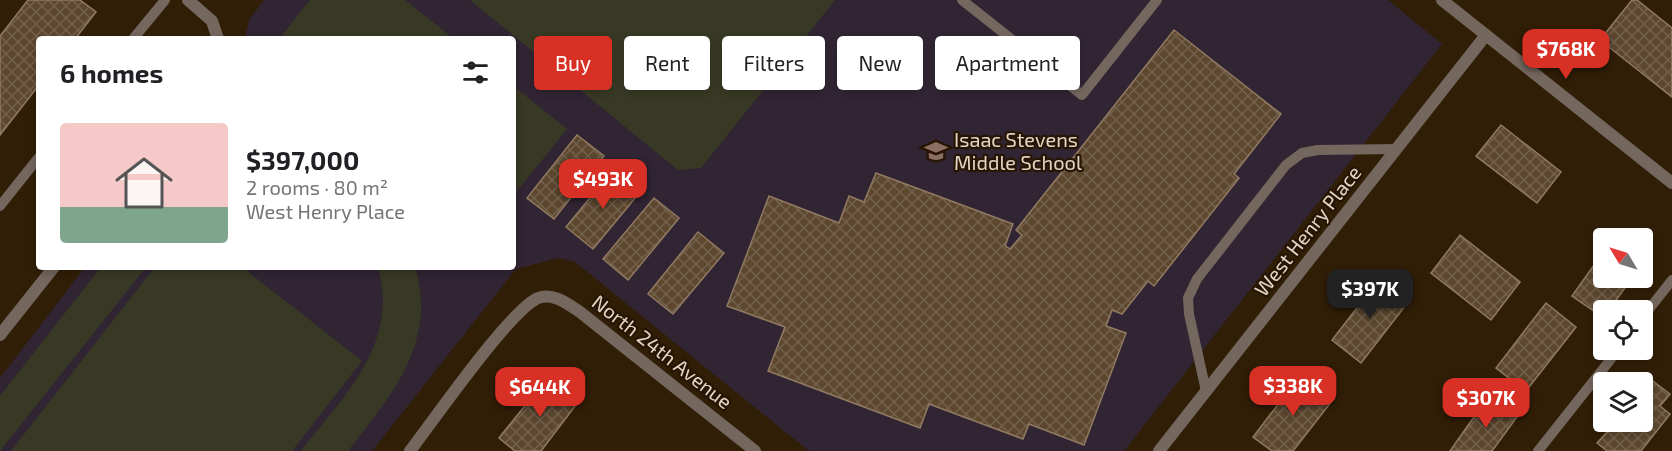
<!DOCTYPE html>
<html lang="en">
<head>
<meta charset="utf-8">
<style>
	body { margin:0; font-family:"Exo 2",sans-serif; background:#f2f2f2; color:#202124; height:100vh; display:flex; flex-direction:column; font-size:22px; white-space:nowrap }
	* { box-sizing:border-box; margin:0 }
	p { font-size:20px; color:#757577 }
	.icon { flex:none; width:33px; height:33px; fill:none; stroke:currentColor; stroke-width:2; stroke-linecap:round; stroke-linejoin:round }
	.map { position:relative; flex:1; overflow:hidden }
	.panel { position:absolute; left:36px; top:36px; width:480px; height:234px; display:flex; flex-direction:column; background:#fff; border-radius:6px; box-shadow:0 3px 9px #0003 }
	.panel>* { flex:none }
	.hud { position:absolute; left:534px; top:36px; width:570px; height:54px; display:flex; gap:12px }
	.needle { width:39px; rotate:308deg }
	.tools { position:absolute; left:1593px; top:228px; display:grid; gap:12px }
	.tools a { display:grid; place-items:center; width:60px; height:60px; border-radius:6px; background:#fff; box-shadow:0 3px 9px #0003; font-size:30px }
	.price { position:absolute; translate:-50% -51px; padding:0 14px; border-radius:12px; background:#d93025; color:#fff; font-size:20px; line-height:39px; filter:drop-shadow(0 2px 3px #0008) }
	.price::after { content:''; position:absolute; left:50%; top:36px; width:18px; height:14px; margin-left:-9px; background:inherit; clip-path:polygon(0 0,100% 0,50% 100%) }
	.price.active { background:#222; color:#fff }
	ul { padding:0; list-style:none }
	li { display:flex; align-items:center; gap:18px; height:150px; padding:0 24px }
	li+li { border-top:2px solid #e0e0e0 }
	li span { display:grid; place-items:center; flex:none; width:168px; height:120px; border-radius:6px; color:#555 }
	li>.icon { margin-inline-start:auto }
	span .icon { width:72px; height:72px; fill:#fffc; stroke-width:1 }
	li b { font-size:26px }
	h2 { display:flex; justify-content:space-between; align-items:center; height:72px; padding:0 24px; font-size:26px }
	.tag { padding:0 21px; border-radius:6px; background:#fff; box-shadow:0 3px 9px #0003; font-size:21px; line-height:54px }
	.tag.active { background:#d93025; color:#fff }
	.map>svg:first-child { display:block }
</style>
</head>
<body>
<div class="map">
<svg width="1672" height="451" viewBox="0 0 1672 451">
	<defs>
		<pattern id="building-cross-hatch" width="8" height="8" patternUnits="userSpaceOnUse" patternTransform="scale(1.5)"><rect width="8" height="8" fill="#5d472f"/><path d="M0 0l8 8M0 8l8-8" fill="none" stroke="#74614c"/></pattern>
	</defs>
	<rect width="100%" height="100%" fill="#311e07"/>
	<path fill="#312533" d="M264 0H1388L1442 44 1124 451H809L575 262 558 258 516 269 372 451H0V378L85 267H513V39H245L249 20Z"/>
	<g fill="#383924">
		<path d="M310 0H405L454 39H279Z"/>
		<path d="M470 0H835L701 168 678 170Z"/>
		<path d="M513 86 567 129 513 196Z"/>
		<path d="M101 267H146L0 451V396Z"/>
		<path d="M155 267H242L362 361 292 451H11Z"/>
		<path d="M378 267H415C438 342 391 396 348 451H301C344 396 400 343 378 267Z"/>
	</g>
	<g fill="url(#building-cross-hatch)" stroke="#917a61" stroke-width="1.5">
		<path d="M28 0H80L96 12 75 39H39V85L0 135V36Z"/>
		<path d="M1632 0H1637L1672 28V97L1600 40Z"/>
		<path d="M1174 30 1281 114 1234 174 1239 178 1154 286 1148 281 1122 314 1112 310 1106 326 1126 333 1084 445 1029 424 1023 439 929 404 920 428 768 371 785 327 727 306 769 196 839 223 849 196 864 202 876 173 1013 224 1005 246 1010 249 1022 235 1016 230Z"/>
		<path d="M1501 125 1561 172 1537 203 1476 156Z"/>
		<path d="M577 135 604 156 554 219 527 198Z"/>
		<path d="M613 170 640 192 593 249 566 227Z"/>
		<path d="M654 198 679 218 628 280 603 259Z"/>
		<path d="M1618 230 1630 238H1612Z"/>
		<path d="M698 232 724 253 673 314 648 294Z"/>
		<path d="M1460 235 1520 282 1491 320 1431 273Z"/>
		<path d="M1642 247 1650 252 1642 263Z"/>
		<path d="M1604 251V278H1632L1609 310H1604V318L1572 296Z"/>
		<path d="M1380 278 1409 301 1361 363 1332 340Z"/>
		<path d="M1546 303 1576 327 1526 391 1496 368Z"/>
		<path d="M1300 376 1332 401 1293 451H1272L1253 437Z"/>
		<path d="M548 377 579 401 541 451H515L499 438Z"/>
		<path d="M1649 378 1670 394 1660 406 1670 414 1641 451H1607L1597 443 1609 430 1602 424 1604 421 1642 422V387Z"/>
		<path d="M1488 397 1517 417 1492 451H1450Z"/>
	</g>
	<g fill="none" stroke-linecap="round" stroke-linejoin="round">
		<g stroke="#73675e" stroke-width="10">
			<path d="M962 0 1082 95 1157 0"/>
			<path d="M133 39 165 0"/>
			<path d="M0 206 39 157"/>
			<path d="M1642 318 1672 280"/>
			<path d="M1206 391 1189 314 1188 298 1197 279 1286 165 1302 153 1318 150 1397 149"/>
			<path d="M1538 451 1618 350"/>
		</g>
		<g stroke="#73675e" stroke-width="12">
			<path d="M188 0 212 21 218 39"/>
			<path d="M1442 0 1672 183"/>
			<path d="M0 335 54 267"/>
			<path d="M410 451C433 421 510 310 538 298 553 292 568 304 580 312L755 451"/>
			<path d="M1159 451 1486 35"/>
		</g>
	</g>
	<defs>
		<g id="school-bare" transform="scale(1.8)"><path d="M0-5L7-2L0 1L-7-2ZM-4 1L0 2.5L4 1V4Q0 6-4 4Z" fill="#8d6e63" stroke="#271401" stroke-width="2.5" paint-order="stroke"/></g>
	</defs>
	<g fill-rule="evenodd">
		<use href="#school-bare" x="936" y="151"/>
	</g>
	<g text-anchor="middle" stroke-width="4.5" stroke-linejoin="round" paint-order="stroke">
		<g font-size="20" fill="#e2d5c8" stroke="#271401" text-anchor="start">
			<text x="954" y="147">Isaac Stevens<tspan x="954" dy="23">Middle School</tspan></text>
		</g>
		<g font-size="20" fill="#e2d5c8" stroke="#271401">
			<text transform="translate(1308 231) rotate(-52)" y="7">West Henry Place</text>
			<text transform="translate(662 352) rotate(38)" y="7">North 24th Avenue</text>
		</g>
	</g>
</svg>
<div class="tools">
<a><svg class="needle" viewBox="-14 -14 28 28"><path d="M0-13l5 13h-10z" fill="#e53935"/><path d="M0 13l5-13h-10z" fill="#757577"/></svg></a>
<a><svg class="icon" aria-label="locate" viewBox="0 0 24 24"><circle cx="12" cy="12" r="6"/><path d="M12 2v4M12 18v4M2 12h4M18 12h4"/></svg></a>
<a><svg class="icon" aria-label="layers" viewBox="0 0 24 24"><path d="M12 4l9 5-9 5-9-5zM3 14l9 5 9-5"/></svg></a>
</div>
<b class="price" style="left:1566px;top:80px">$768K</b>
<b class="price" style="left:603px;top:210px">$493K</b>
<b class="price active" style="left:1370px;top:320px">$397K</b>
<b class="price" style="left:1293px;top:417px">$338K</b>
<b class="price" style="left:540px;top:418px">$644K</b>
<b class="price" style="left:1486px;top:429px">$307K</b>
<div class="hud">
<a class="tag active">Buy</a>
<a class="tag">Rent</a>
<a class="tag">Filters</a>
<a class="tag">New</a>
<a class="tag">Apartment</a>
</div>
<section class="panel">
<h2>6 homes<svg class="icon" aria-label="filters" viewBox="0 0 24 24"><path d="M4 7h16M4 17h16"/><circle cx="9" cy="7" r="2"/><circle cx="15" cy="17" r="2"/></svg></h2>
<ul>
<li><span style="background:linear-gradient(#f6c9c9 70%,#7fa58c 0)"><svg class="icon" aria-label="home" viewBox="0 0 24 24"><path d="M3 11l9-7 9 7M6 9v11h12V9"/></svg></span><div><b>$397,000</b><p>2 rooms · 80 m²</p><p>West Henry Place</p></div></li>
</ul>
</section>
</div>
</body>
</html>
